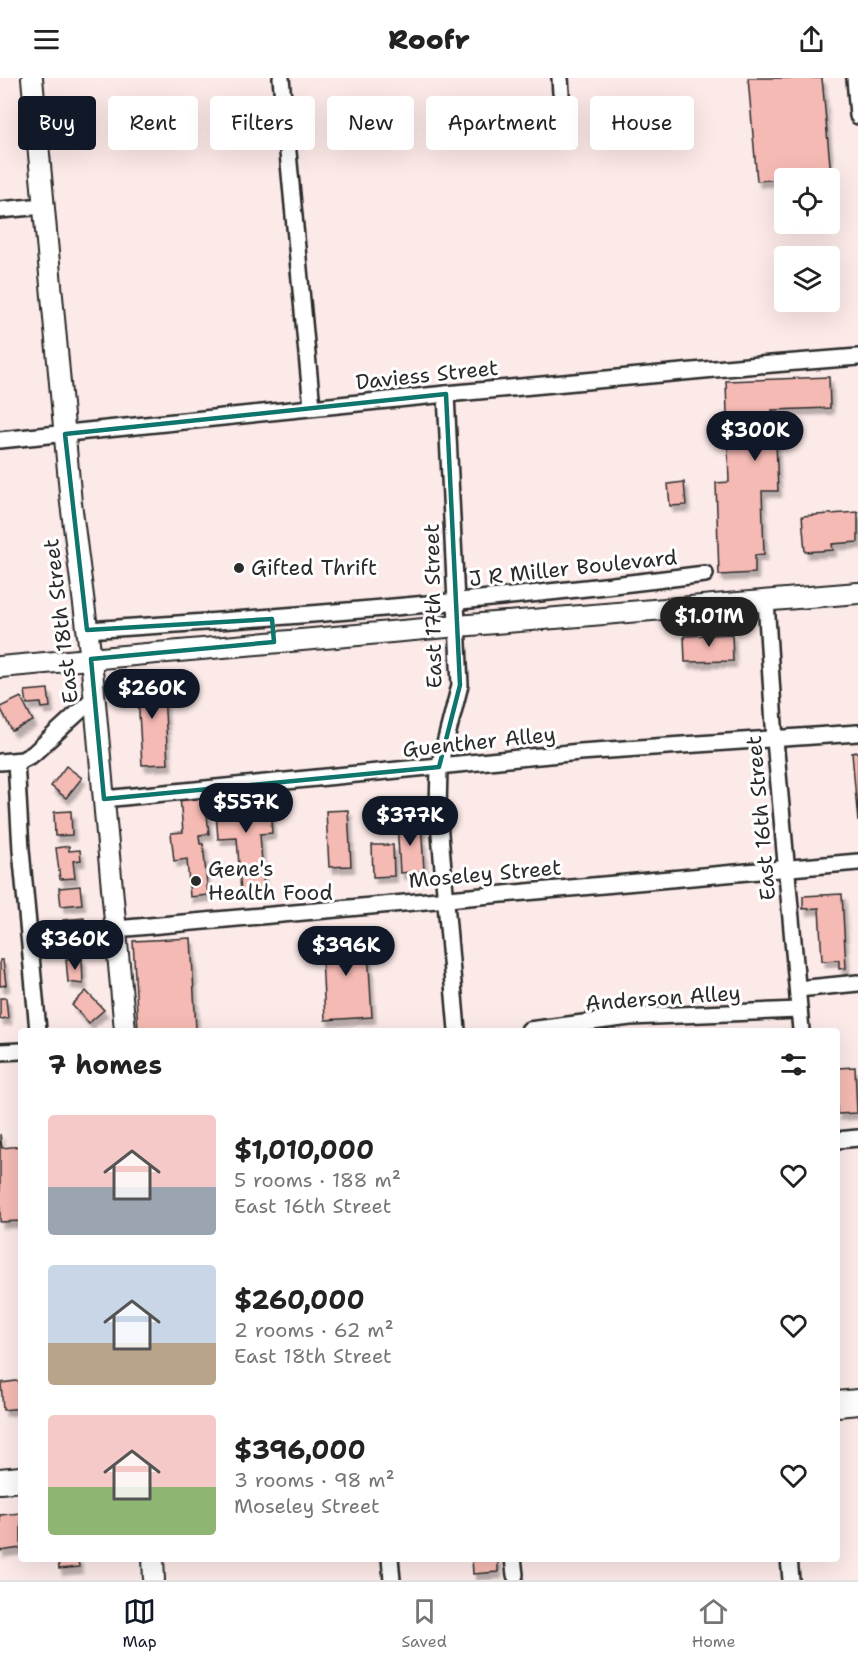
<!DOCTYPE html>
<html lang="en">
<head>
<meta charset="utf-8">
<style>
	body { margin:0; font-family:"Shantell Sans",sans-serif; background:#f2f2f2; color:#222; height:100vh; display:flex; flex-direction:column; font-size:22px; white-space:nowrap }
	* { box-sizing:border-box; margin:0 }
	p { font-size:20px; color:#767676 }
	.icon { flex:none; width:33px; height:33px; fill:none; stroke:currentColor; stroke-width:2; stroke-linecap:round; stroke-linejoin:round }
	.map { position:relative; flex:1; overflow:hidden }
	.panel { position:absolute; left:18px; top:950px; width:822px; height:534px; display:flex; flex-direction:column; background:#fff; border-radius:6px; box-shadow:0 6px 24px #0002 }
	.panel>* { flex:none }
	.banner { position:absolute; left:18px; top:18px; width:822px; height:54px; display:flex; gap:12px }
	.fabs { position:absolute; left:774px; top:90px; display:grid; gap:12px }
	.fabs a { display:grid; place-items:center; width:66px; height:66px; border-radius:6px; background:#fff; box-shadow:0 6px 24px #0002; font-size:30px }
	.price { position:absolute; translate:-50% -51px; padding:0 14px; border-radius:21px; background:#111827; color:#fff; font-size:20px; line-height:39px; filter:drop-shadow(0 2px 3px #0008) }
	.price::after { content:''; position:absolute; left:50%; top:36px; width:18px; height:14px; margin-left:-9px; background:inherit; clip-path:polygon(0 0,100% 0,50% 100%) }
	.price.current { background:#222; color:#fff }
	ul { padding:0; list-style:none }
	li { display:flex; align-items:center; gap:18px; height:150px; padding:0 30px }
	li span { display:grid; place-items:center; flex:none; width:168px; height:120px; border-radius:6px; color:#555 }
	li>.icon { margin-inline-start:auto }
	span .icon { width:72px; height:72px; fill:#fffc; stroke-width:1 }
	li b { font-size:26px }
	h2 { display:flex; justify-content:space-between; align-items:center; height:72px; padding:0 30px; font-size:26px }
	.pill { padding:0 21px; border-radius:6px; background:#fff; box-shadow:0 6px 24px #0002; font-size:21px; line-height:54px }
	.pill.current { background:#111827; color:#fff }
	header { display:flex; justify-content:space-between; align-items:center; height:78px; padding:0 30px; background:#fff; font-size:27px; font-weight:800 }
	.dock { display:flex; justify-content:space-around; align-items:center; height:84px; border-top:2px solid #e0e0e0; background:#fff; font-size:16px; color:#767676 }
	.dock a { display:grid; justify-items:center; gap:3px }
	.dock .current { color:#111827 }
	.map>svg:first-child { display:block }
</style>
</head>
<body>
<header><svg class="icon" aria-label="menu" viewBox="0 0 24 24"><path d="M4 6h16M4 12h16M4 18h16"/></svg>Roofr<svg class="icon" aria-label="share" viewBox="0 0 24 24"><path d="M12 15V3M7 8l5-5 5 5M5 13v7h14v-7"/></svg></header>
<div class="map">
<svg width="858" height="1502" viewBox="0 0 858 1502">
	<defs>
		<filter id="shadow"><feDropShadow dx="3.5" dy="6" stdDeviation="1.5" flood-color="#0004"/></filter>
	</defs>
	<rect width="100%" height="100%" fill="#fceae8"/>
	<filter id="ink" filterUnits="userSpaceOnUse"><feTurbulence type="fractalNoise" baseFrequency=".0167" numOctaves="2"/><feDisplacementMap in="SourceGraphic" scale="12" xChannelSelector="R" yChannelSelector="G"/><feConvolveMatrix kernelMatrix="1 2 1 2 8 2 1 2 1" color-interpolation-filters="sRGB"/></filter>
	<g filter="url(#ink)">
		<g fill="#f6bab4" stroke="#2b2b2b" stroke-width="1.5" filter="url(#shadow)">
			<path d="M748 0H822L831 97 757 103Z"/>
			<path d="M829 299 830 330 772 332 773 352 781 351V363L776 364 778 413H762L764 476 755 477V495L719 497 716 405 729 404 726 303Z"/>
			<path d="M684 404 686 427 670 428 668 406Z"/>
			<path d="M858 434V464L832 466 833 472 805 474 802 438Z"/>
			<path d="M732 556 733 583 685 584 684 558Z"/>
			<path d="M163 598 168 686 142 687 137 599Z"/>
			<path d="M48 611 50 629 42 630 41 625 27 626 25 613Z"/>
			<path d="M21 619 33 643 12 653 0 629Z"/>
			<path d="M858 674V744L852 675Z"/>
			<path d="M66 688 82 700 66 720 51 708Z"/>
			<path d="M205 716 209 756 199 757 200 766H203L208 817 190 819 187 781 174 783 171 755 183 754 180 719Z"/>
			<path d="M269 717 272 755 260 756 264 813 241 814 237 760 218 761 215 721Z"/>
			<path d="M348 732 351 788 329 789 326 733Z"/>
			<path d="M71 733 72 757 55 758 54 734Z"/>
			<path d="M421 743 424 793 400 795 397 744Z"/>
			<path d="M372 767H393L394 798 373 799Z"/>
			<path d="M69 768V773L80 772 81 782 73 783 75 800 60 801 56 770Z"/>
			<path d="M80 808 82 826 61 828 59 810Z"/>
			<path d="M842 816 846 890 839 891V882L822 883 819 830 803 831V818Z"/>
			<path d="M84 840 85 852H80V863L65 864 63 842Z"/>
			<path d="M367 856 372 939 325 942 321 858Z"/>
			<path d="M191 860 196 952H138L133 863Z"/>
			<path d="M82 880 83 906 68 904 66 881Z"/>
			<path d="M0 882H3L6 907 0 908Z"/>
			<path d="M86 913 104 932 89 945 72 927Z"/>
			<path d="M0 920H6L8 940 0 941Z"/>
			<path d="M855 989 857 1035 837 1036V990Z"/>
			<path d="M0 1056 2 1070 21 1068V1143L0 1144Z"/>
			<path d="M16 1303H21V1330L3 1332 1 1305Z"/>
			<path d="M21 1435V1470L0 1473V1437Z"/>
			<path d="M58 1480H78L79 1489 59 1491Z"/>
			<path d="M472 1480H498V1494L473 1496Z"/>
		</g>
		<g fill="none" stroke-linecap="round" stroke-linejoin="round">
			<g stroke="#2b2b2b" stroke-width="20">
				<g id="minor">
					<path d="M281 0 312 329"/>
					<path d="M560 0 561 15"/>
					<path d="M855 0 858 38"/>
					<path d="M0 132 43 128"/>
					<path d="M446 316 460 607 439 689 438 733 457 952"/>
					<path d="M0 362 446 316 747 288 858 279"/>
					<path d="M766 523 775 662 801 952"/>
					<path d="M87 552C294 539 500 522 705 496"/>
					<path d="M16 683 21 772 38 952"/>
					<path d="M0 684 22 682 33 676 95 619"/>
					<path d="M104 721 580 674 858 655"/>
					<path d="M116 851 858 784"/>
					<path d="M798 911 858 905"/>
					<path d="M529 952 630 939 799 932"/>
					<path d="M0 974 21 973"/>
					<path d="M837 1062 858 1060"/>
					<path d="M390 1480 392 1502"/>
					<path d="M513 1480 515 1497"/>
					<path d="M789 1480 791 1502"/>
				</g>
			</g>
			<g stroke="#2b2b2b" stroke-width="24">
				<g id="tertiary">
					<path d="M32 0 71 425 91 581 125 952"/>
					<path d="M0 589 458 548 858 515"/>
					<path d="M153 1480 154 1502"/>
				</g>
			</g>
			<g stroke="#2b2b2b" stroke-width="28">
				<g id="primary">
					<path d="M837 1326 858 1324"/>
					<path d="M0 1403 21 1401"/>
				</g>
			</g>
			<use href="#minor" stroke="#fff" stroke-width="15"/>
			<use href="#tertiary" stroke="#fff" stroke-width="20"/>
			<use href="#primary" stroke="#fff" stroke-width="24"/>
		</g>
	</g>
	<path fill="none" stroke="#0f766e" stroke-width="4.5" stroke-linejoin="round" d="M446 316 460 607 439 689 104 721 91 581 274 564 272 541 87 552 65 356Z"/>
	<g fill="#2b2b2b" stroke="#fff" stroke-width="2">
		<circle cx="239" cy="490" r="6"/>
		<circle cx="196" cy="803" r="6"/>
	</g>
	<g text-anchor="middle" stroke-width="6" stroke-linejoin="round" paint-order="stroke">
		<g font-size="21" fill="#2b2b2b" stroke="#fff">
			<text transform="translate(427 297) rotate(-6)" y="7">Daviess Street</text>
			<text transform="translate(573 490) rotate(-6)" y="7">J R Miller Boulevard</text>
			<text transform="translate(433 528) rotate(-91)" y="7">East 17th Street</text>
			<text transform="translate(61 543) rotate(-97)" y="7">East 18th Street</text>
			<text transform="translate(479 664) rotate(-6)" y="7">Guenther Alley</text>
			<text transform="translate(761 740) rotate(-95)" y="7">East 16th Street</text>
			<text transform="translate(485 796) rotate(-5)" y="7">Moseley Street</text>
			<text transform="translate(663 920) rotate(-4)" y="7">Anderson Alley</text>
		</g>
		<g font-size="21" fill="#2b2b2b" stroke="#fff" text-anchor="start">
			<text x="251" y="497">Gifted Thrift</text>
			<text x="208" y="798">Gene's<tspan x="208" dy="24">Health Food</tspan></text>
		</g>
	</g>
</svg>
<div class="fabs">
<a><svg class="icon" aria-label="locate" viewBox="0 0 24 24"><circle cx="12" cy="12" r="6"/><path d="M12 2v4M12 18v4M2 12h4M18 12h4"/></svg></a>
<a><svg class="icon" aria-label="layers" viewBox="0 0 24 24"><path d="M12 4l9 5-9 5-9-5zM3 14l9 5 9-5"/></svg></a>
</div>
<b class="price" style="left:755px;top:384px">$300K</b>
<b class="price current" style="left:709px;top:570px">$1.01M</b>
<b class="price" style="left:152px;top:642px">$260K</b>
<b class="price" style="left:246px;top:756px">$557K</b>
<b class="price" style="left:410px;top:769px">$377K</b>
<b class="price" style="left:75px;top:893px">$360K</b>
<b class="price" style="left:346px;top:899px">$396K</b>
<div class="banner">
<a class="pill current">Buy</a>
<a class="pill">Rent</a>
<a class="pill">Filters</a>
<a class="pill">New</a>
<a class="pill">Apartment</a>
<a class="pill">House</a>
</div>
<section class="panel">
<h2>7 homes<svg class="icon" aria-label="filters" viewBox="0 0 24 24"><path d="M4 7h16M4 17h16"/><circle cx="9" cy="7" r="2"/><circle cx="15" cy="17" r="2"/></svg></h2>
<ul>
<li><span style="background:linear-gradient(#f6c9c9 60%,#9aa5b1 0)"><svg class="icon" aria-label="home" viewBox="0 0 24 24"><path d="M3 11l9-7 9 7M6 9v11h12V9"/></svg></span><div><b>$1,010,000</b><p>5 rooms · 188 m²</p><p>East 16th Street</p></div><svg class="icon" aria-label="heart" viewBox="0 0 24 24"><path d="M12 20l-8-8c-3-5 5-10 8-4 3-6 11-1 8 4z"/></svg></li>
<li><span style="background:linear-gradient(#c9d6e8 65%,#b9a48a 0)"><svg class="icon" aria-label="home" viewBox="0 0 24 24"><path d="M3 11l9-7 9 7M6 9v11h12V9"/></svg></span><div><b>$260,000</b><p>2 rooms · 62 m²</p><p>East 18th Street</p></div><svg class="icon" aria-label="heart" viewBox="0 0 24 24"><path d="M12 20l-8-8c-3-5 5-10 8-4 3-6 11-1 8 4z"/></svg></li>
<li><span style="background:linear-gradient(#f6c9c9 60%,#8fb573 0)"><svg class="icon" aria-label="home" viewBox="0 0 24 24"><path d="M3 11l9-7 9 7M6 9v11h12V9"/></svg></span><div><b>$396,000</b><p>3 rooms · 98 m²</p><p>Moseley Street</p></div><svg class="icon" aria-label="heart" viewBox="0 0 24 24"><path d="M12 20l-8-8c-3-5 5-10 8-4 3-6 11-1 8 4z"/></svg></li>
</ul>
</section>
</div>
<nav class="dock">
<a class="current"><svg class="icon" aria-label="map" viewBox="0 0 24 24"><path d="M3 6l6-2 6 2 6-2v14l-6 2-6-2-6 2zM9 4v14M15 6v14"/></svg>Map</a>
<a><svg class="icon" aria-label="saved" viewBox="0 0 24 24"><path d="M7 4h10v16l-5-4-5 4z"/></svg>Saved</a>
<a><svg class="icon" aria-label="home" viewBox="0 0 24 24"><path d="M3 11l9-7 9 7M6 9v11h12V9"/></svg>Home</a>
</nav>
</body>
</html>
